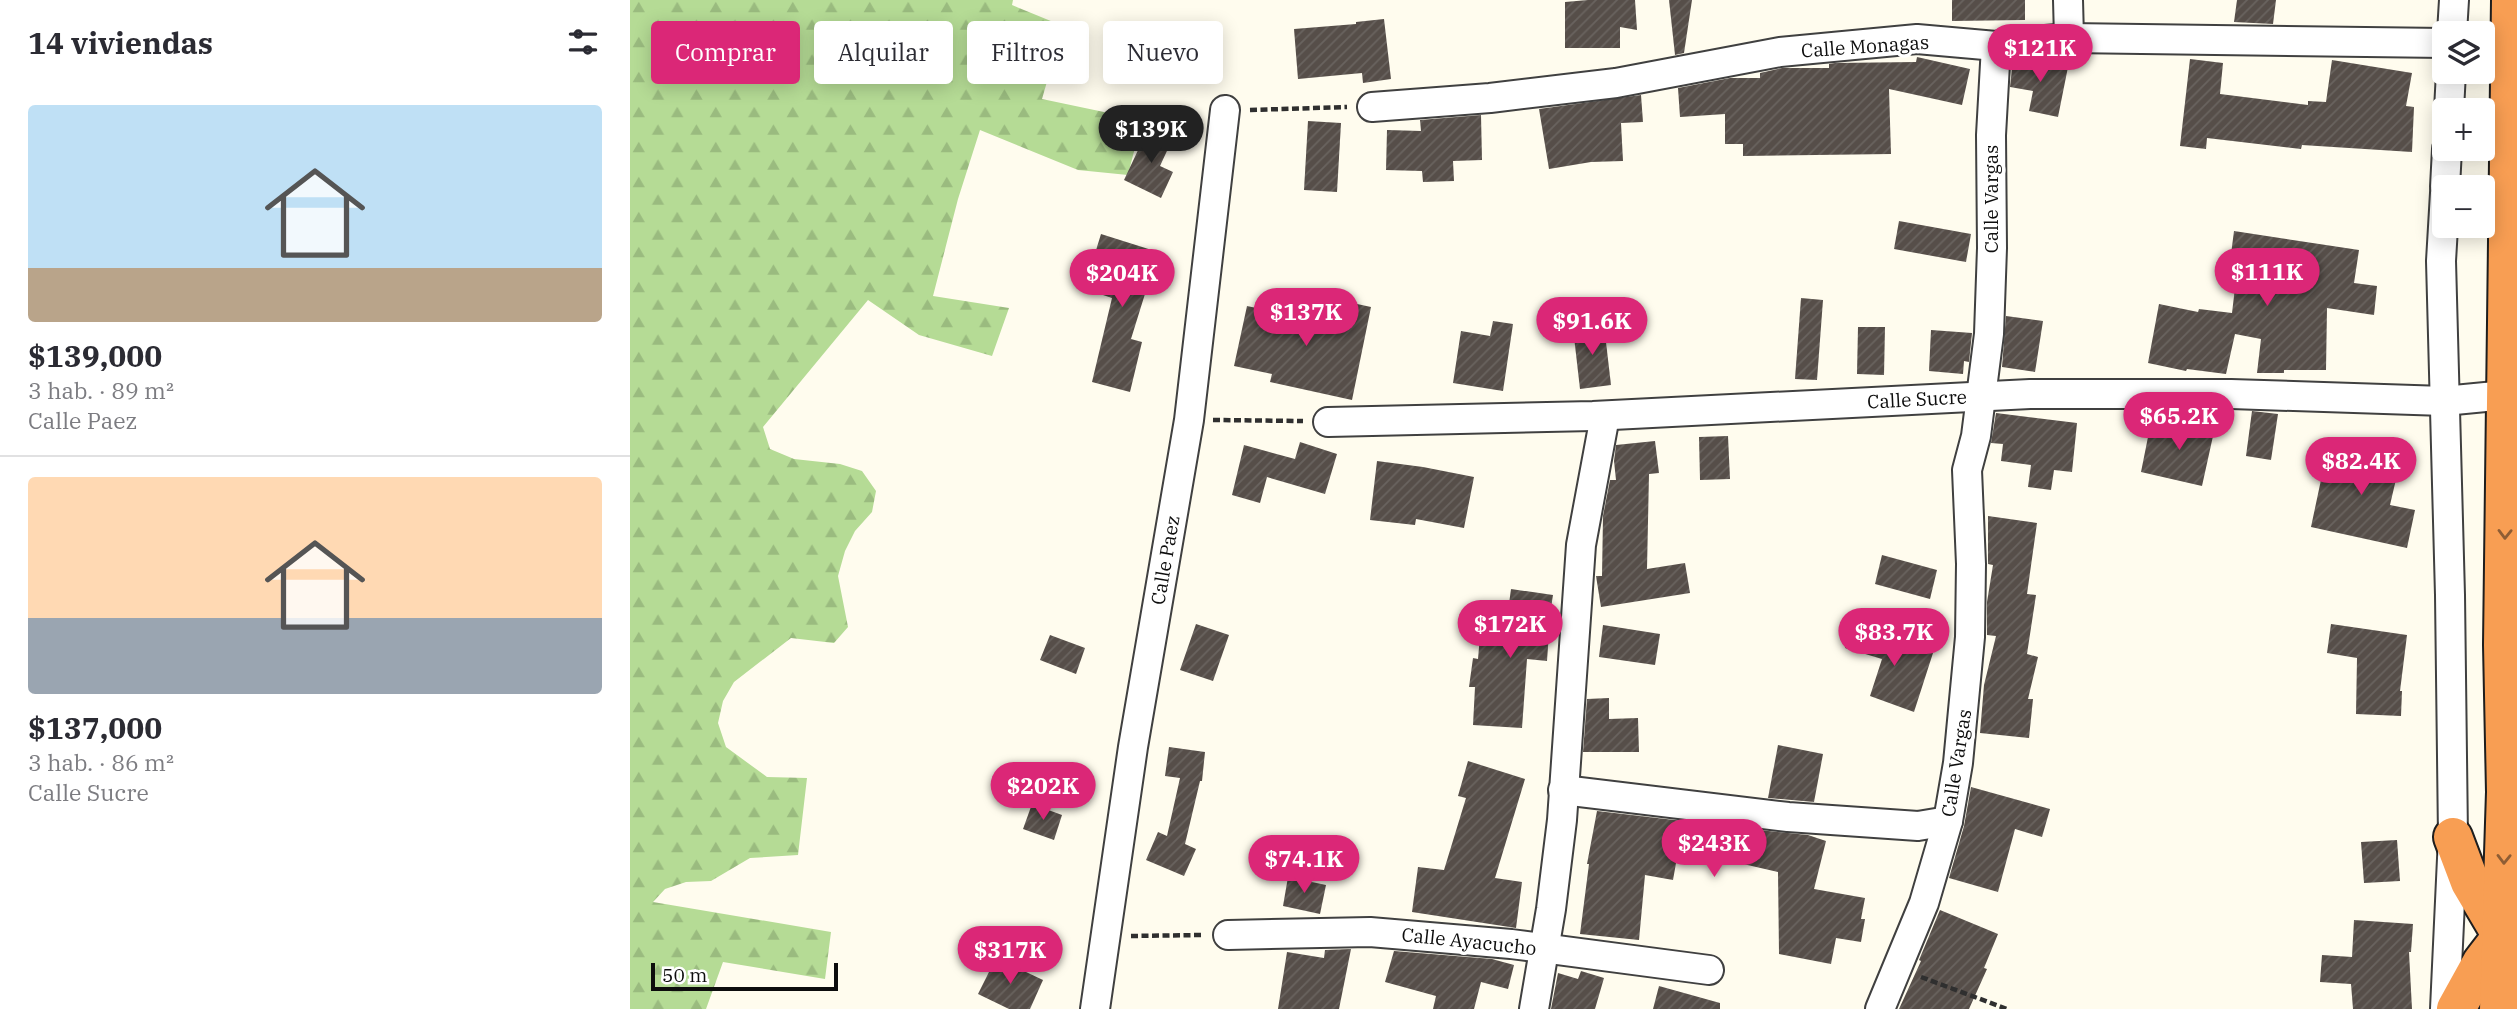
<!DOCTYPE html>
<html lang="es">
<head>
<meta charset="utf-8">
<style>
	body { margin:0; font-family:"IBM Plex Serif",serif; background:#f7f7f7; color:#2b2b33; height:100vh; display:flex; flex-direction:column; font-size:26px; white-space:nowrap }
	* { box-sizing:border-box; margin:0 }
	p { font-size:23px; color:#7c7c81 }
	.icon { flex:none; width:38px; height:38px; fill:none; stroke:currentColor; stroke-width:2; stroke-linecap:round; stroke-linejoin:round }
	.map { position:relative; flex:1; overflow:hidden }
	.details { display:flex; flex-direction:column; background:#fff; width:630px }
	.details>* { flex:none }
	.guide { position:absolute; left:21px; top:21px; width:665px; height:63px; display:flex; gap:14px }
	.buttons { position:absolute; left:1802px; top:21px; display:grid; gap:14px }
	.buttons a { display:grid; place-items:center; width:63px; height:63px; border-radius:7px; background:#fff; box-shadow:0 4px 18px #0003; font-size:35px }
	.scale { position:absolute; left:21px; bottom:18px; width:187px; box-sizing:border-box; padding-left:7px; border:4px solid #0d0d0d; border-top:0; font-size:19px; line-height:24px; white-space:nowrap; color:#0d0d0d; -webkit-text-stroke:5px #fff; paint-order:stroke }
	.price { position:absolute; translate:-50% -60px; padding:0 16px; border-radius:24px; background:#db2777; color:#fff; font-size:23px; line-height:46px; filter:drop-shadow(0 2px 4px #0008) }
	.price::after { content:''; position:absolute; left:50%; top:42px; width:21px; height:16px; margin-left:-10px; background:inherit; clip-path:polygon(0 0,100% 0,50% 100%) }
	.price.on { background:#222; color:#fff }
	ul { padding:0; list-style:none }
	li { display:grid; align-content:center; gap:14px; height:371px; padding:0 28px }
	li+li { border-top:2px solid #e1e1e2 }
	li span { display:grid; place-items:center; height:217px; border-radius:7px; color:#555 }
	li>.icon { margin-inline-start:auto }
	span .icon { width:126px; height:126px; fill:#fffc; stroke-width:1 }
	li b { font-size:30px }
	h2 { display:flex; justify-content:space-between; align-items:center; height:84px; padding:0 28px; font-size:30px }
	.chip { padding:0 24px; border-radius:7px; background:#fff; box-shadow:0 4px 18px #0003; font-size:24px; line-height:63px }
	.chip.on { background:#db2777; color:#fff }
	main { display:flex; flex:1; min-height:0 }
	.map>svg:first-child { display:block }
</style>
</head>
<body>
<main>
<section class="details">
<h2>14 viviendas<svg class="icon" aria-label="filters" viewBox="0 0 24 24"><path d="M4 7h16M4 17h16"/><circle cx="9" cy="7" r="2"/><circle cx="15" cy="17" r="2"/></svg></h2>
<ul>
<li><span style="background:linear-gradient(#bfe0f5 75%,#b9a48a 0)"><svg class="icon" aria-label="home" viewBox="0 0 24 24"><path d="M3 11l9-7 9 7M6 9v11h12V9"/></svg></span><div><b>$139,000</b><p>3 hab. · 89 m²</p><p>Calle Paez</p></div></li>
<li><span style="background:linear-gradient(#ffd9b3 65%,#9aa5b1 0)"><svg class="icon" aria-label="home" viewBox="0 0 24 24"><path d="M3 11l9-7 9 7M6 9v11h12V9"/></svg></span><div><b>$137,000</b><p>3 hab. · 86 m²</p><p>Calle Sucre</p></div></li>
</ul>
</section>
<div class="map">
<svg width="1887" height="1009" viewBox="0 0 1887 1009">
	<defs>
		<pattern id="forest-firs" width="22" height="20" patternUnits="userSpaceOnUse" patternTransform="scale(1.75)"><rect width="22" height="20" fill="#b5db95"/><path d="M5 1l3.5 6h-7zM16 11l3.5 6h-7z" fill="#9abb7f"/></pattern>
		<pattern id="building-hatch" width="6" height="6" patternUnits="userSpaceOnUse" patternTransform="scale(1.75)"><rect width="6" height="6" fill="#564e49"/><path d="M-1 1l2-2M0 6l6-6M5 7l2-2" fill="none" stroke="#69635f"/></pattern>
	</defs>
	<rect width="100%" height="100%" fill="#fffcee"/>
	<path fill="url(#forest-firs)" d="M0 0H383L382 5 433 26 412 99 512 120 498 175 448 170 350 130 328 199 303 296 379 308 362 356 289 335 238 300 133 427 140 449 164 459 210 464 232 471 246 491 242 512 225 531 215 551 208 576 218 627 204 643 161 638 104 682 93 701 88 723 96 747 137 777 177 778 168 855 120 858 81 881 56 882 35 889 23 902 201 932 195 979 93 962 76 1009H0Z"/>
	<g fill="url(#building-hatch)">
		<path d="M958 0H1005L1007 30 990 27V48H935V2Z"/>
		<path d="M1039 0H1062L1054 53 1045 55Z"/>
		<path d="M1322 0H1395V20L1322 21Z"/>
		<path d="M1607 0H1646L1643 24 1604 22Z"/>
		<path d="M754 19 761 79 733 83 732 73 668 79 664 29 726 24V22Z"/>
		<path d="M1287 57 1340 69 1332 105 1259 89 1261 154 1113 156V144H1095V114L1050 117 1048 88 1100 78H1130V73L1152 68H1199V64L1205 63 1286 62Z"/>
		<path d="M1395 58 1438 67 1428 117 1399 111 1403 91 1380 87 1383 59Z"/>
		<path d="M1560 59 1593 63 1590 94 1678 105V101L1696 102 1702 60 1782 73 1776 106 1784 107 1782 152 1672 145 1671 149 1577 138 1576 149 1550 146Z"/>
		<path d="M1011 95 1013 122 991 123 993 161 961 162 919 169 909 109Z"/>
		<path d="M851 115 852 160 823 161 824 181 793 182 792 171 756 170 757 130 791 131 790 120Z"/>
		<path d="M678 121 711 123 707 192 674 190Z"/>
		<path d="M518 129 542 140 530 166 543 172 531 198 494 180Z"/>
		<path d="M1269 221 1341 234 1336 262 1264 249Z"/>
		<path d="M1604 231 1729 250 1724 283 1747 286 1744 315 1697 308 1696 370H1654V373H1627L1631 339 1605 334 1596 374 1557 369 1556 371 1518 363 1529 304 1568 312 1569 309 1602 313 1607 271 1599 270Z"/>
		<path d="M471 234 528 252 501 339 512 342 500 392 462 382 482 298 467 293 476 263 463 260Z"/>
		<path d="M1171 298 1193 300 1187 380 1165 379Z"/>
		<path d="M704 299 741 307 722 400 640 382 642 374 604 366 617 306 698 323Z"/>
		<path d="M1376 316 1413 321 1405 372 1372 367Z"/>
		<path d="M863 321 883 324 873 391 823 383 831 331 860 336Z"/>
		<path d="M974 325 981 385 950 389 943 328Z"/>
		<path d="M1228 327H1255L1254 375 1227 374Z"/>
		<path d="M1301 330 1342 333 1339 362 1334 361 1333 374 1299 371Z"/>
		<path d="M1622 411 1648 414 1641 460 1616 456Z"/>
		<path d="M1366 413 1447 423 1442 472 1424 470 1421 490 1398 487 1401 465 1371 461 1373 444 1361 443Z"/>
		<path d="M1549 419 1585 427 1572 486 1511 472 1520 427 1546 433Z"/>
		<path d="M1098 436 1100 479 1070 480 1069 437Z"/>
		<path d="M1025 441 1029 473 1019 474 1017 569 1055 563 1060 593 971 607 966 576H972L973 516 980 480H986L984 461 986 445Z"/>
		<path d="M670 442 707 454 695 494 637 477 630 503 602 495 614 445 665 459Z"/>
		<path d="M1699 442 1771 458 1760 505 1785 510 1777 548 1681 527Z"/>
		<path d="M747 461 793 467 844 477 834 528 786 519 785 525 740 520Z"/>
		<path d="M1358 516 1407 523 1397 594 1406 595 1397 654 1408 657 1398 699H1403L1399 738 1350 733 1354 685 1366 636 1357 635V602L1363 565 1358 564Z"/>
		<path d="M1252 555 1307 570 1300 599 1245 584Z"/>
		<path d="M881 589 923 595 920 614 910 616 920 618 917 661 897 659 892 728 843 725 845 687H839L843 658 848 659 851 624 876 626Z"/>
		<path d="M566 624 599 635 583 681 550 670Z"/>
		<path d="M1701 624 1777 635 1770 691H1772L1771 716 1726 714 1727 658 1697 653Z"/>
		<path d="M973 625 1030 634 1025 665 969 657Z"/>
		<path d="M1221 628 1303 653 1284 712 1240 696 1252 659 1215 648Z"/>
		<path d="M420 635 455 648 446 674 410 660Z"/>
		<path d="M979 698V719L1008 718 1009 752H953L957 699Z"/>
		<path d="M1148 745 1193 754 1184 802 1138 798Z"/>
		<path d="M539 747 575 752 572 781H570L555 844 566 849 554 876 516 860 528 832 537 836 550 778 535 776Z"/>
		<path d="M838 761 895 779 865 878 892 882 886 928 782 912 788 867 814 870 836 798 828 796Z"/>
		<path d="M1341 787 1420 809 1412 837 1385 829 1368 892 1319 878 1334 826Z"/>
		<path d="M402 804 432 815 424 840 393 829Z"/>
		<path d="M967 811 1079 824 1128 834 1129 830 1178 835 1196 841 1184 889 1235 898 1231 919H1235L1231 942 1206 938 1201 964 1149 954 1148 872 1087 858 1048 852 1043 880 1015 875 1009 940 950 934 959 864H957Z"/>
		<path d="M1767 840 1770 881 1734 883 1731 842Z"/>
		<path d="M658 877 696 885 690 914 653 906Z"/>
		<path d="M1310 910 1368 934 1354 968 1357 969 1339 1009H1269L1291 961 1289 960Z"/>
		<path d="M1724 920 1783 924 1781 952H1779L1782 1009H1723L1721 984 1690 982 1692 955 1722 957Z"/>
		<path d="M721 949 709 1009H648L657 952 694 958 695 950Z"/>
		<path d="M764 951 862 959 884 965 878 989 851 982 844 1009H803L806 996 755 982Z"/>
		<path d="M366 958 413 980 400 1009H379L348 994Z"/>
		<path d="M951 971 974 978 965 1009H921L928 973 948 979Z"/>
		<path d="M1029 986 1090 1003V1009H1023Z"/>
	</g>
	<g fill="none" stroke-linecap="round" stroke-linejoin="round">
		<g stroke="#404040" stroke-width="32">
			<g id="minor">
				<path d="M1438 0 1439 38"/>
				<path d="M1822 33 1824 0"/>
				<path d="M1853 44H1880"/>
				<path d="M742 107 860 98 986 83 1150 52 1287 39 1366 46 1379 43 1439 38 1815 43"/>
				<path d="M1819 110 1821 72"/>
				<path d="M1815 187 1817 149"/>
				<path d="M698 422 963 416 1400 394H1601L1814 401 1876 395"/>
				<path d="M933 790 1158 817 1288 826 1318 821"/>
				<path d="M598 935 740 932 881 944 1079 970"/>
				<path d="M465 1009 503 747 559 420 595 110"/>
				<path d="M904 1009 921 909 932 820 951 545 975 416"/>
				<path d="M1250 1009 1294 903 1318 821 1328 763 1340 637 1341 564 1337 470 1346 436 1359 334 1362 248 1361 135 1366 46"/>
				<path d="M1815 1009 1823 837 1820 595 1811 261 1815 193"/>
			</g>
		</g>
		<g stroke="#1e1e1e" stroke-width="42">
			<g id="highway">
				<path d="M1823 837 1840 882 1872 936 1852 962 1826 1009"/>
				<path d="M1869 1009 1876 792 1873 645 1881 0"/>
			</g>
		</g>
		<g stroke="#2f2f2f" stroke-width="4.5" stroke-dasharray="7 3.5" stroke-linecap="butt">
			<path d="M620 110 717 107"/>
			<path d="M583 420 673 421"/>
			<path d="M501 936 572 935"/>
			<path d="M1291 977 1377 1009"/>
		</g>
		<use href="#minor" stroke="#fff" stroke-width="28"/>
		<use href="#highway" stroke="#f89e53" stroke-width="38"/>
	</g>
	<defs><path id="oneway-chevron" d="M-2-3.5L2.5 0L-2 3.5" fill="none" stroke-width="1.6" stroke-linecap="round" stroke-linejoin="round" transform="scale(1.75)"/></defs>
	<g stroke="#8e5d34">
		<use href="#oneway-chevron" transform="translate(1875 534) rotate(91)"/>
		<use href="#oneway-chevron" transform="translate(1874 859) rotate(91)"/>
	</g>
	<g text-anchor="middle" stroke-width="7" stroke-linejoin="round" paint-order="stroke">
		<g font-size="19" fill="#0d0d0d" stroke="#fff">
			<text transform="translate(1235 46) rotate(-4)" y="7">Calle Monagas</text>
			<text transform="translate(1361 199) rotate(-90)" y="7">Calle Vargas</text>
			<text transform="translate(1287 399) rotate(-3)" y="7">Calle Sucre</text>
			<text transform="translate(535 560) rotate(-80)" y="7">Calle Paez</text>
			<text transform="translate(1326 763) rotate(-81)" y="7">Calle Vargas</text>
			<text transform="translate(839 941) rotate(6)" y="7">Calle Ayacucho</text>
		</g>
	</g>
</svg>
<div class="buttons">
<a><svg class="icon" aria-label="layers" viewBox="0 0 24 24"><path d="M12 4l9 5-9 5-9-5zM3 14l9 5 9-5"/></svg></a>
<a>+</a>
<a>−</a>
</div>
<div class="scale">50 m</div>
<b class="price" style="left:1410px;top:84px">$121K</b>
<b class="price on" style="left:521px;top:165px">$139K</b>
<b class="price" style="left:1637px;top:308px">$111K</b>
<b class="price" style="left:492px;top:309px">$204K</b>
<b class="price" style="left:676px;top:348px">$137K</b>
<b class="price" style="left:962px;top:357px">$91.6K</b>
<b class="price" style="left:1549px;top:452px">$65.2K</b>
<b class="price" style="left:1731px;top:497px">$82.4K</b>
<b class="price" style="left:880px;top:660px">$172K</b>
<b class="price" style="left:1264px;top:668px">$83.7K</b>
<b class="price" style="left:413px;top:822px">$202K</b>
<b class="price" style="left:1084px;top:879px">$243K</b>
<b class="price" style="left:674px;top:895px">$74.1K</b>
<b class="price" style="left:380px;top:986px">$317K</b>
<div class="guide">
<a class="chip on">Comprar</a>
<a class="chip">Alquilar</a>
<a class="chip">Filtros</a>
<a class="chip">Nuevo</a>
</div>
</div>
</main>
</body>
</html>
